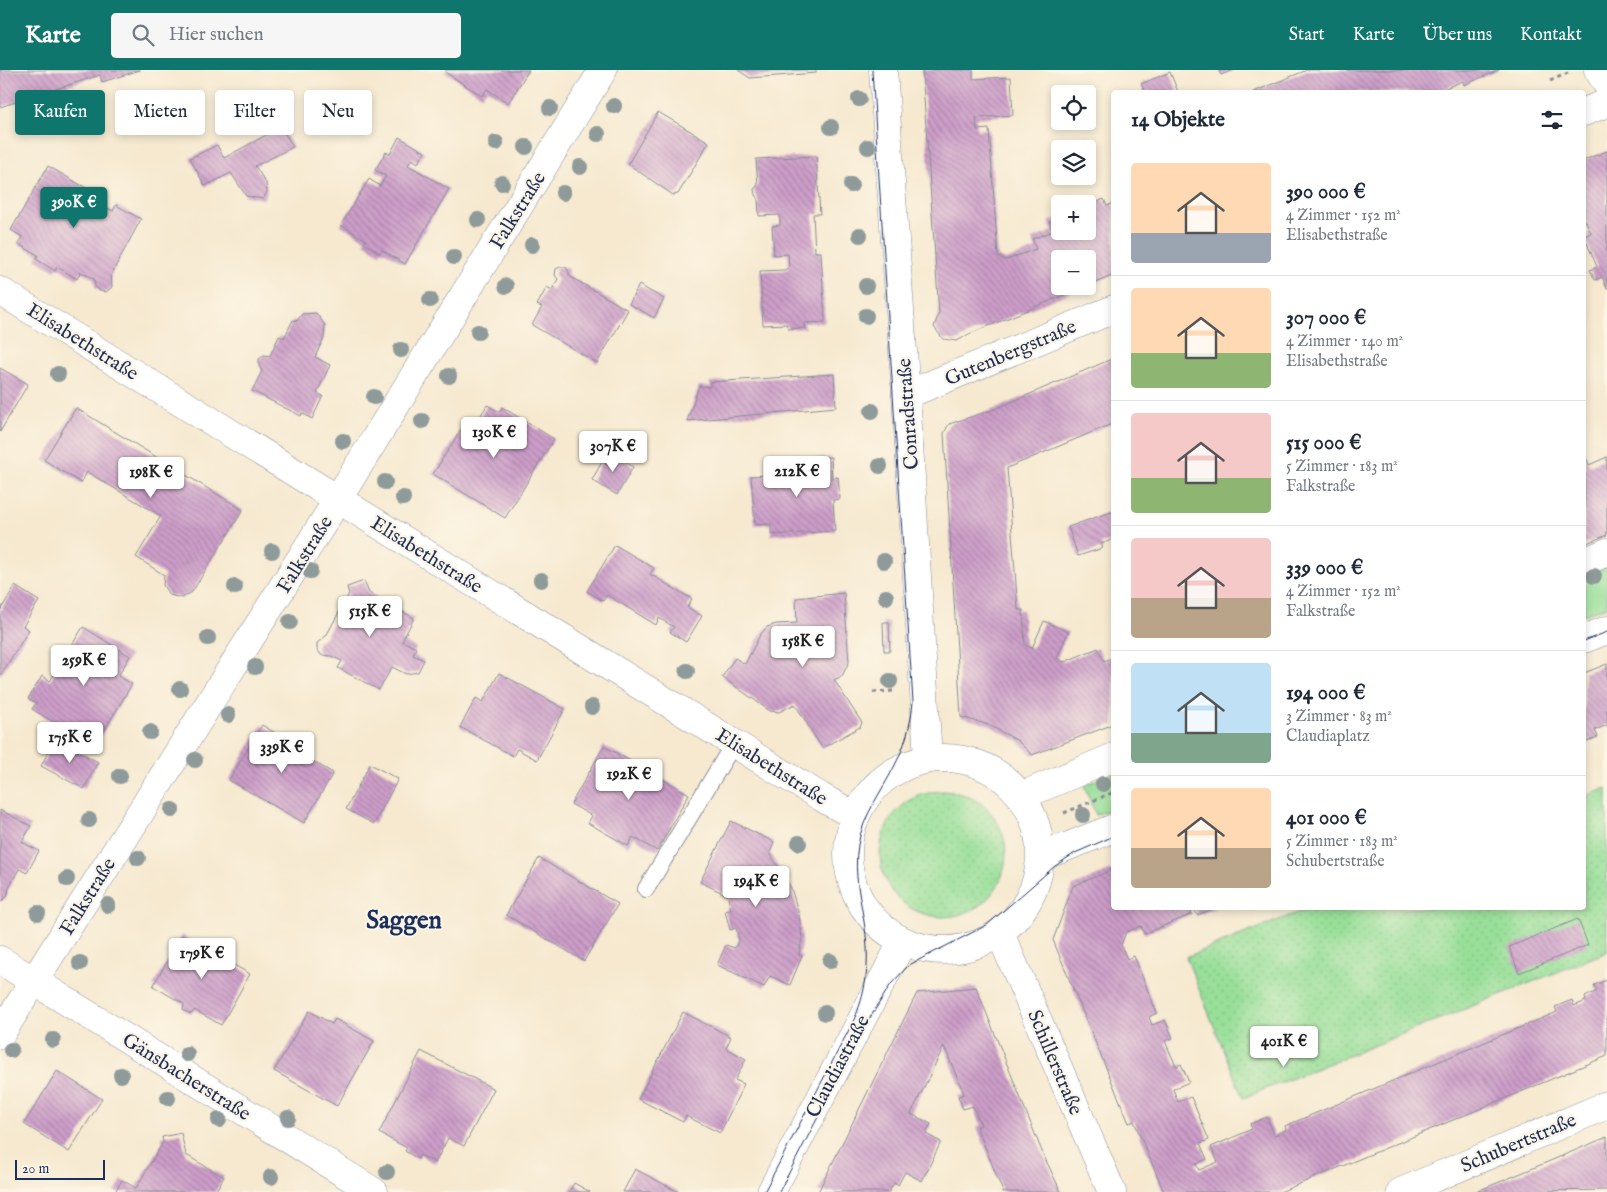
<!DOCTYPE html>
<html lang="de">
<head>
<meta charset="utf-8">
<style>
	body { margin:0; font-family:"IM FELL English",serif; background:#f6f6f7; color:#1f2937; height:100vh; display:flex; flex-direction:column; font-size:19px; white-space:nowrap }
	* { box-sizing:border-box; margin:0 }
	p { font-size:16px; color:#747a83 }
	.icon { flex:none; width:28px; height:28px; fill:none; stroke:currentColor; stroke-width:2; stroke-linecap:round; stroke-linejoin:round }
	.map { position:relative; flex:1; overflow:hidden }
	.panel { position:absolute; left:1111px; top:20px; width:475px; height:820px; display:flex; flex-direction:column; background:#fff; border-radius:5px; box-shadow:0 2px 8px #0003 }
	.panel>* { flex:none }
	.top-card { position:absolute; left:15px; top:20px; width:475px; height:45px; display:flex; gap:10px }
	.tools { position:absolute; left:1051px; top:15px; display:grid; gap:10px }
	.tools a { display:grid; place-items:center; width:45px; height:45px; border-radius:5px; background:#fff; box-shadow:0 2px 8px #0003; font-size:25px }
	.scale { position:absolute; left:15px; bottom:12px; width:90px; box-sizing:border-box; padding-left:5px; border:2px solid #1b2f5e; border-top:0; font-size:14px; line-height:18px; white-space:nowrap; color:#1b2f5e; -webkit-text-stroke:4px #fcf5e5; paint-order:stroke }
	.price { position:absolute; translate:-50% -42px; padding:0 11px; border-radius:5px; background:#fff; color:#222; font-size:16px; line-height:32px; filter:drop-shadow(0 1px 2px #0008) }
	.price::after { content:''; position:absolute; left:50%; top:30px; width:15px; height:11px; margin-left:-8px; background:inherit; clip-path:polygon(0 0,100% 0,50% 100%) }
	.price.active { background:#0f766e; color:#fff }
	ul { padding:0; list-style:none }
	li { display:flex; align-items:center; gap:15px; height:125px; padding:0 20px }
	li+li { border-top:1px solid #e0e1e3 }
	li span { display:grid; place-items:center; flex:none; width:140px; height:100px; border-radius:5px; color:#555 }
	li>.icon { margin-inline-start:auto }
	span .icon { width:60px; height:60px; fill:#fffc; stroke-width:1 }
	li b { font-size:21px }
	h2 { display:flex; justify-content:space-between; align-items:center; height:60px; padding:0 20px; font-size:21px }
	.chip { padding:0 18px; border-radius:5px; background:#fff; box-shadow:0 2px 8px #0003; font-size:18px; line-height:45px }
	.chip.active { background:#0f766e; color:#fff }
	header { display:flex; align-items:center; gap:30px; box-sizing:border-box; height:70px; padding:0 25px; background:#0f766e; color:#fff }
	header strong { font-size:24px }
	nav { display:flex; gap:28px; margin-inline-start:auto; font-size:18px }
	.search { width:350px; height:45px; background:#f6f6f7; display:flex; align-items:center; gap:12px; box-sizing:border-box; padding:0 18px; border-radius:5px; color:#747a83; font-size:19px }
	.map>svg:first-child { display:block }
</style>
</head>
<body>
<header>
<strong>Karte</strong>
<div class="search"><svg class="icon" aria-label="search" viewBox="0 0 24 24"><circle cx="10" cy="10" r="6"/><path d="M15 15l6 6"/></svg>Hier suchen</div>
<nav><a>Start</a><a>Karte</a><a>Über uns</a><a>Kontakt</a></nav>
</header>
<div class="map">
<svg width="1607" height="1122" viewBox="0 0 1607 1122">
	<defs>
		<pattern id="grass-dots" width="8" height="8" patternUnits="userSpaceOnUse" patternTransform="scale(1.25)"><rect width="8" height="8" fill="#98df99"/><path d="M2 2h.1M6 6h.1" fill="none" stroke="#82c086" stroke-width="1.8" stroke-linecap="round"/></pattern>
		<pattern id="building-back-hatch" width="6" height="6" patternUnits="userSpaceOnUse" patternTransform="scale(1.25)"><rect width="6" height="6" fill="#cd9ec9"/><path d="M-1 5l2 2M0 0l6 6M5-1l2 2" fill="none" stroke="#a681a6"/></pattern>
	</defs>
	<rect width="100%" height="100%" fill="#fcf5e5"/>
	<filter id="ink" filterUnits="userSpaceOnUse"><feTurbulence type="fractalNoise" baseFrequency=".02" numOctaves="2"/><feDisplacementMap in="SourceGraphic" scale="10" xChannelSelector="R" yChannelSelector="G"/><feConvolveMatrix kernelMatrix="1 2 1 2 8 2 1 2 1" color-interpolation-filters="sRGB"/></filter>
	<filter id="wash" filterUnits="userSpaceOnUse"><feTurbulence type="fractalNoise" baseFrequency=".0096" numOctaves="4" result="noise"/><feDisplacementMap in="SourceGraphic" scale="20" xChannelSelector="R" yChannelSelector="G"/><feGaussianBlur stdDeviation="1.12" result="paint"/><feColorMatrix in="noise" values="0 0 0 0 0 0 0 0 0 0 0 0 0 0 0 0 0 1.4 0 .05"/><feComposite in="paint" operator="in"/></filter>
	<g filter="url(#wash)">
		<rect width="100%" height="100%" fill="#f6e9d0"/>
		<g fill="url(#grass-dots)" stroke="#5a877c">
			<path d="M1607 718V882L1243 1028 1186 887 1309 838H1584V727Z"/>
			<circle cx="943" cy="784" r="63"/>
		</g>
		<g fill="#98df99" stroke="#5a877c">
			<path d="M1607 497V536L1584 545V506Z"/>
			<path d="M1114 703V738L1096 745 1084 715Z"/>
		</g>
		<g id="blocks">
			<g fill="url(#building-back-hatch)">
				<path d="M0 0H140L102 12 100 5 0 37Z"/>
				<path d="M446 0H529L508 33 487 19 482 26 445 2Z"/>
				<path d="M738 0H816V3L750 8Z"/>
				<path d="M922 0H973V9L1011 7 1013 45 976 48 977 60 989 59 998 187 1006 190 1036 179 1032 169 1053 161 1049 152 1060 147V161H1088V136L1104 129 1107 136 1114 133V205L1088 216V189H1060V216H1086L969 264 957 271 943 269 934 257 939 243Z"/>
				<path d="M1219 0H1234L1221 5Z"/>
				<path d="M1307 0H1499L1464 15 1463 11 1436 22H1253Z"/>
				<path d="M1170 2 1178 22H1145L1141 14Z"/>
				<path d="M658 42 709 72 678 124 673 125 628 94Z"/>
				<path d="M281 57 293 77 255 96 266 113 267 122 263 129 246 126 231 103 205 116 190 88 217 75 224 88Z"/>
				<path d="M399 67 425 82 418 93 412 89 408 95 449 119 405 194 382 180 380 183 364 173 366 170 341 155 369 109 380 116 386 106 375 100 386 82 390 84Z"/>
				<path d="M1607 81V219L1602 207 1595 210 1590 200 1597 197 1584 166 1591 163 1584 148V90Z"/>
				<path d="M816 86 820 144H813L815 182H821L825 252 804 253 805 258 788 259 787 254 763 255 760 201 785 200 789 197 788 184 774 185 772 156 780 155V145L759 146 758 129 755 125 754 119 758 115 756 89Z"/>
				<path d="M48 96 105 129 102 135 113 141 116 135 141 149 111 205 112 217 106 222 100 221 95 216 94 209 81 202 77 209 57 197 55 201 36 189 38 185 18 174 22 167 11 160Z"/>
				<path d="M560 197H566L569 202V206L628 240 597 293 532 255 542 237 537 235 547 217 552 220 558 209 555 205 556 199Z"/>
				<path d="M639 215 664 229 654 248 629 234Z"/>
				<path d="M316 243 325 255 324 268 315 287 330 295 317 323 323 326 312 349 302 343 301 346 252 321 262 301 259 295V289L264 285 270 286 279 266 284 268 293 250 297 251 302 244Z"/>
				<path d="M1114 288V353L1007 398 1018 540H1023L1025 575 1032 578 1044 551 1068 562 1057 588 1064 592 1098 578 1104 591 1114 587V654L1032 685 1018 671 989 655 961 647 944 363 949 354 995 339Z"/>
				<path d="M0 298 28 314 0 362Z"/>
				<path d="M834 304 836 337 687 351 699 316 710 317V312Z"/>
				<path d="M487 335 500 342 502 337 554 369 505 448 433 404 467 350 475 355Z"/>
				<path d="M76 338 243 440 192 522 182 528 169 525 163 515 164 505 136 487 161 446 87 402 81 413 44 390Z"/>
				<path d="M609 379 633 397 617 425 592 410Z"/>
				<path d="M1585 385 1589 395 1607 387V465L1584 474Z"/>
				<path d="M831 387 832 408 838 407 840 429 833 430 835 461 771 465V454L755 455 751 406 790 404 789 390Z"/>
				<path d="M1114 441V469L1101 474 1103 478 1078 486 1068 457Z"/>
				<path d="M615 475 654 498 650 504 692 529 687 537 702 546 686 572 670 562 674 557 659 548 656 555 607 525 603 531 587 521Z"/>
				<path d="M364 511 369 523 414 548 402 571 416 578 413 585 424 590 418 602 406 604 392 597 379 620 338 598 342 591 331 586 321 585 317 579V573L326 566 349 524 347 517Z"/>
				<path d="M15 516 39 531 23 556 29 560 0 606V541Z"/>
				<path d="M844 523 849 592 842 606 834 610 862 653 860 657 822 678 795 634 779 642 770 641 722 607 735 588 745 594 760 565 767 557 776 554 797 553 796 528Z"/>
				<path d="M883 552H889L890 581H884Z"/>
				<path d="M83 557 130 586 118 606 132 614 101 666 89 658 82 669 32 639 36 633 28 629 42 606 50 611Z"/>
				<path d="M1607 594V655L1595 660 1598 667 1584 673V603Z"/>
				<path d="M499 603 565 639 537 690 517 679 513 686 460 657 476 628 483 632Z"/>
				<path d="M262 655 287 670 290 665 308 675 302 685 333 703 304 753 229 710Z"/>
				<path d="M55 669 98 692 84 719 41 696Z"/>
				<path d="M604 676 689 724 657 781 633 767 628 776 588 753 592 746 571 734Z"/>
				<path d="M370 694 398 709 374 754 346 739Z"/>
				<path d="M0 740 31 756 22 772 39 781 27 803 19 799 9 818 7 827 0 832Z"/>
				<path d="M731 751 774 772 770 783 791 818 799 845 802 868 799 885 802 886 790 915 770 906 764 917 717 895 726 875 735 878 739 869 736 858 730 860 725 841 731 839 727 825 700 812Z"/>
				<path d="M539 788 618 834 584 891 506 845Z"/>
				<path d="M1114 799V838H1189L1192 844 1144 864 1141 856 1126 862 1121 875 1127 889 1134 886 1157 943 1149 947 1152 955 1165 950 1173 968 1165 971 1176 996 1181 994 1189 1012 1173 1019 1178 1032 1191 1027 1209 1070 1200 1073 1207 1089 1196 1094 1199 1100 1218 1092 1211 1077 1252 1059 1250 1054 1267 1047 1274 1065 1286 1060 1285 1056 1557 942 1555 937 1572 930 1574 936 1586 931 1585 927 1597 921 1594 915 1607 910V986L1280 1122H1164L1134 1051 1129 1053 1053 870 1073 816Z"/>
				<path d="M1194 838H1216L1197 845Z"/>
				<path d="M1578 849 1588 875 1519 903 1509 877Z"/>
				<path d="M182 865 207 879 209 874 228 885 225 890 250 904 221 955 195 940 191 944 183 940 184 934 153 916Z"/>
				<path d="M976 917 1043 1084 1061 1122H1003L977 1057 981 1055 973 1036 963 1039 958 1026 964 1024 944 976 911 1044 931 1054 926 1064 941 1072 922 1111 905 1102 898 1115 894 1113 889 1122H818L917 923Z"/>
				<path d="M309 941 332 954 335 949 374 971 337 1036 274 1001Z"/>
				<path d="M683 942 731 967 726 978 746 989 735 1010 744 1014 720 1063 686 1046 683 1052 638 1029Z"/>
				<path d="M421 981 494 1019 464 1076 448 1068 435 1093 420 1085 418 1089 405 1081 407 1078 379 1063Z"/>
				<path d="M57 1001 102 1029 69 1082 24 1054Z"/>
				<path d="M181 1063 186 1085 224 1107 215 1122H115L122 1110 136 1118 163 1072 162 1067Z"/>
				<path d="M1607 1067V1120L1475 1122 1519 1104Z"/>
				<path d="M635 1099 679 1122H623Z"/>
				<path d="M574 1113 590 1122H569Z"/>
			</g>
		</g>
	</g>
	<g filter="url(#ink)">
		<use href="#blocks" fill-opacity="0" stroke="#888c97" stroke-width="1"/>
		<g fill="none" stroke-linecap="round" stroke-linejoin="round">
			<g stroke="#888c97" stroke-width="18">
				<path id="service" d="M646 819 734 673"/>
			</g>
			<g stroke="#888c97" stroke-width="29">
				<g id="minor">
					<path d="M883 0 906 325 928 688"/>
					<path d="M1584 42 1607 33"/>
					<path d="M0 221 821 727 855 746"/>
					<path d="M906 325 1114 239"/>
					<path d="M1584 492 1607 482"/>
					<path d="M1584 569 1607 560"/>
					<circle cx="944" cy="784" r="96"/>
					<path d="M1021 726 1114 687"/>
					<path d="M1041 787 1114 758"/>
					<path d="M1000 863 1112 1122"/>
					<path d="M0 890 374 1122"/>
					<path d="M0 965 323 453 603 0"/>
					<path d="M771 1122 903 871"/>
					<path d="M1401 1122 1607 1035"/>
				</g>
			</g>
			<g stroke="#888c97" stroke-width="29">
				<path id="tertiary" d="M1598 0 1607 14"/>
			</g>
			<g stroke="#888c97" stroke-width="3" stroke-dasharray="4 4" stroke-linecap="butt">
				<path d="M1550 11 1570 2"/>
				<path d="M873 622 894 621"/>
				<path d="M1064 743 1114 722"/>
			</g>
			<use href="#service" stroke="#fff" stroke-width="16"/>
			<use href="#minor" stroke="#fff" stroke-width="28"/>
			<use href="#tertiary" stroke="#fff" stroke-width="28"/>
			<g stroke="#1b2f5e" stroke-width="1">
				<path d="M1584 571 1607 562"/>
				<path d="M764 1122 852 954C867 923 870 892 865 858 861 830 853 804 858 775 863 745 881 723 894 697 905 676 911 655 913 632L872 0"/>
				<path d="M779 1122 868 951 891 914 909 895 987 855 1055 796 1075 783 1114 766"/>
			</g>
		</g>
		<g fill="#8f9b9a">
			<circle cx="859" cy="29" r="8"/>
			<circle cx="614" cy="36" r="8"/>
			<circle cx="550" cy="38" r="8"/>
			<circle cx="831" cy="57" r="8"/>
			<circle cx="598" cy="64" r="8"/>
			<circle cx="496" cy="73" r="8"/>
			<circle cx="526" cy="77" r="8"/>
			<circle cx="868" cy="77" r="8"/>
			<circle cx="580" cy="97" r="8"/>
			<circle cx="502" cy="113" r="8"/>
			<circle cx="851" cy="115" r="8"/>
			<circle cx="563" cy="123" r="8"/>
			<circle cx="478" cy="150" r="8"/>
			<circle cx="860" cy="165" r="8"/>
			<circle cx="532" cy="175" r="8"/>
			<circle cx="454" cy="187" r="8"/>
			<circle cx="506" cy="216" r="8"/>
			<circle cx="866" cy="216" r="8"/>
			<circle cx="430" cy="230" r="8"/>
			<circle cx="866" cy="246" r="8"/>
			<circle cx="478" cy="262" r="8"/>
			<circle cx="401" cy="280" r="8"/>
			<circle cx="58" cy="304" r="8"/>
			<circle cx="449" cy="306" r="8"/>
			<circle cx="374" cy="327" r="8"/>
			<circle cx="872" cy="341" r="8"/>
			<circle cx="422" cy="351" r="8"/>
			<circle cx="343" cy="371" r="8"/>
			<circle cx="880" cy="396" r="8"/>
			<circle cx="385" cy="412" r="8"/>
			<circle cx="403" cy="428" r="8"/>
			<circle cx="272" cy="481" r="8"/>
			<circle cx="884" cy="491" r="8"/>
			<circle cx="310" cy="501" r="8"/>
			<circle cx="1594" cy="506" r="8"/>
			<circle cx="541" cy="510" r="8"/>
			<circle cx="235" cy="517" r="8"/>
			<circle cx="886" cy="527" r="8"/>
			<circle cx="290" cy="552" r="8"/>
			<circle cx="208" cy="568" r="8"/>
			<circle cx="255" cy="597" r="8"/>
			<circle cx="687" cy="601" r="8"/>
			<circle cx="890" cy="611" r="8"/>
			<circle cx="180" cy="619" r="8"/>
			<circle cx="592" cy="637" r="8"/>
			<circle cx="228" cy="645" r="8"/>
			<circle cx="150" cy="662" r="8"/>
			<circle cx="195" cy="690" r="8"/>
			<circle cx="120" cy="706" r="8"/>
			<circle cx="1103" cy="714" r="8"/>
			<circle cx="172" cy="740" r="8"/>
			<circle cx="1083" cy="745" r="8"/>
			<circle cx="89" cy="750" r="8"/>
			<circle cx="799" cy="773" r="8"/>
			<circle cx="138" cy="788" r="8"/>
			<circle cx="67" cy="809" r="8"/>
			<circle cx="108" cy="835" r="8"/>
			<circle cx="38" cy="843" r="8"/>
			<circle cx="830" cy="891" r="8"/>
			<circle cx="80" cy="893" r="8"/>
			<circle cx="825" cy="943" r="8"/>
			<circle cx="53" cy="970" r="8"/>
			<circle cx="11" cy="980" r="8"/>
			<circle cx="187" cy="984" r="8"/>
			<circle cx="121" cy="1005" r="8"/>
			<circle cx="168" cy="1028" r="8"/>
			<circle cx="288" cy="1048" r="8"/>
			<circle cx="219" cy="1050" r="8"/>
			<circle cx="387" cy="1102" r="8"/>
			<circle cx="271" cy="1107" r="8"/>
		</g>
	</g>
	<g text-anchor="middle" stroke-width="4.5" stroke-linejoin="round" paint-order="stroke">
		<g font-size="20" fill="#1b2f5e" stroke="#fcf5e5">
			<text transform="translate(517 140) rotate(-58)" y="7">Falkstraße</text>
			<text transform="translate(83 271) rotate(32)" y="7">Elisabethstraße</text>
			<text transform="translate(1010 282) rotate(-23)" y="7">Gutenbergstraße</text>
			<text transform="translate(907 344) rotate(-94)" y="7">Conradstraße</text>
			<text transform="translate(304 484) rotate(-58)" y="7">Falkstraße</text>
			<text transform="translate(427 484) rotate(32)" y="7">Elisabethstraße</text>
			<text transform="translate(772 696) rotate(32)" y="7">Elisabethstraße</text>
			<text transform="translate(87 826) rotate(-58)" y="7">Falkstraße</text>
			<text transform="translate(1056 992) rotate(67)" y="7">Schillerstraße</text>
			<text transform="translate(837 996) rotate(-62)" y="7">Claudiastraße</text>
			<text transform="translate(187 1006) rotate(32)" y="7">Gänsbacherstraße</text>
			<text transform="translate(1518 1072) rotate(-23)" y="7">Schubertstraße</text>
		</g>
		<g font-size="25" font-weight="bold" fill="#1b2f5e" stroke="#fcf5e5">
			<text x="404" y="858">Saggen</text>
		</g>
	</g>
</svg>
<div class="tools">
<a><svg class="icon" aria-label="locate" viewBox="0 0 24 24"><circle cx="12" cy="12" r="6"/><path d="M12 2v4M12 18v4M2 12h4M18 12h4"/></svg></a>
<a><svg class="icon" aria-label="layers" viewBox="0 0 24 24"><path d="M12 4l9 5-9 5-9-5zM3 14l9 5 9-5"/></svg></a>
<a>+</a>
<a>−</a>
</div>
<div class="scale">20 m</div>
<b class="price active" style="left:74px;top:159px">390K €</b>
<b class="price" style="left:494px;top:389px">130K €</b>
<b class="price" style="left:613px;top:403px">307K €</b>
<b class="price" style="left:797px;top:428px">212K €</b>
<b class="price" style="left:151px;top:429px">198K €</b>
<b class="price" style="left:370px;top:568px">515K €</b>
<b class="price" style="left:803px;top:598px">158K €</b>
<b class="price" style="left:84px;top:617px">259K €</b>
<b class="price" style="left:70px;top:694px">175K €</b>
<b class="price" style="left:282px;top:704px">339K €</b>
<b class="price" style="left:629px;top:731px">192K €</b>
<b class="price" style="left:756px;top:838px">194K €</b>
<b class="price" style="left:202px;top:910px">179K €</b>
<b class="price" style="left:1284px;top:998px">401K €</b>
<div class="top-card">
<a class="chip active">Kaufen</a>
<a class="chip">Mieten</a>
<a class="chip">Filter</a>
<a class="chip">Neu</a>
</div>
<section class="panel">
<h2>14 Objekte<svg class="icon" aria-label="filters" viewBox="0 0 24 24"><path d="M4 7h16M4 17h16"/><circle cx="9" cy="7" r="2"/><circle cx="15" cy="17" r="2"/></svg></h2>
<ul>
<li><span style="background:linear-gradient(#ffd9b3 70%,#9aa5b1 0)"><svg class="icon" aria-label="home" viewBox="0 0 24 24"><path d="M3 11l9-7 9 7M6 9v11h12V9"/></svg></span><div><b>390 000 €</b><p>4 Zimmer · 152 m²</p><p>Elisabethstraße</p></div></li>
<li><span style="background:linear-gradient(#ffd9b3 65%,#8fb573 0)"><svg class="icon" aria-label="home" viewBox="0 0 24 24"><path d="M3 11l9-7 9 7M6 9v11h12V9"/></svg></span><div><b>307 000 €</b><p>4 Zimmer · 140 m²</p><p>Elisabethstraße</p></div></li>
<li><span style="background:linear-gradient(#f6c9c9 65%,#8fb573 0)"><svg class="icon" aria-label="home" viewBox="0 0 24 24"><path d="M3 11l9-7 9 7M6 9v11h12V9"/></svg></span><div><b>515 000 €</b><p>5 Zimmer · 183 m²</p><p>Falkstraße</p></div></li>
<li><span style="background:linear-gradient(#f6c9c9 60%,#b9a48a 0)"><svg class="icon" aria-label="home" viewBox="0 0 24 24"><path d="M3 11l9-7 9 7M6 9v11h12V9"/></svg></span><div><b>339 000 €</b><p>4 Zimmer · 152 m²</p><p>Falkstraße</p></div></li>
<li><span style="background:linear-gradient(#bfe0f5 70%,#7fa58c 0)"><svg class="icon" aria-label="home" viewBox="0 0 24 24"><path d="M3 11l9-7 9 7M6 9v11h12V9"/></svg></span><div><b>194 000 €</b><p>3 Zimmer · 83 m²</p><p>Claudiaplatz</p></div></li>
<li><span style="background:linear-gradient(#ffd9b3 60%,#b9a48a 0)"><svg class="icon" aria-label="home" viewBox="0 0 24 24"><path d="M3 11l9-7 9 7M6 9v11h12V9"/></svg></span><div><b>401 000 €</b><p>5 Zimmer · 183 m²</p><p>Schubertstraße</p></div></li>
</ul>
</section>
</div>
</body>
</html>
